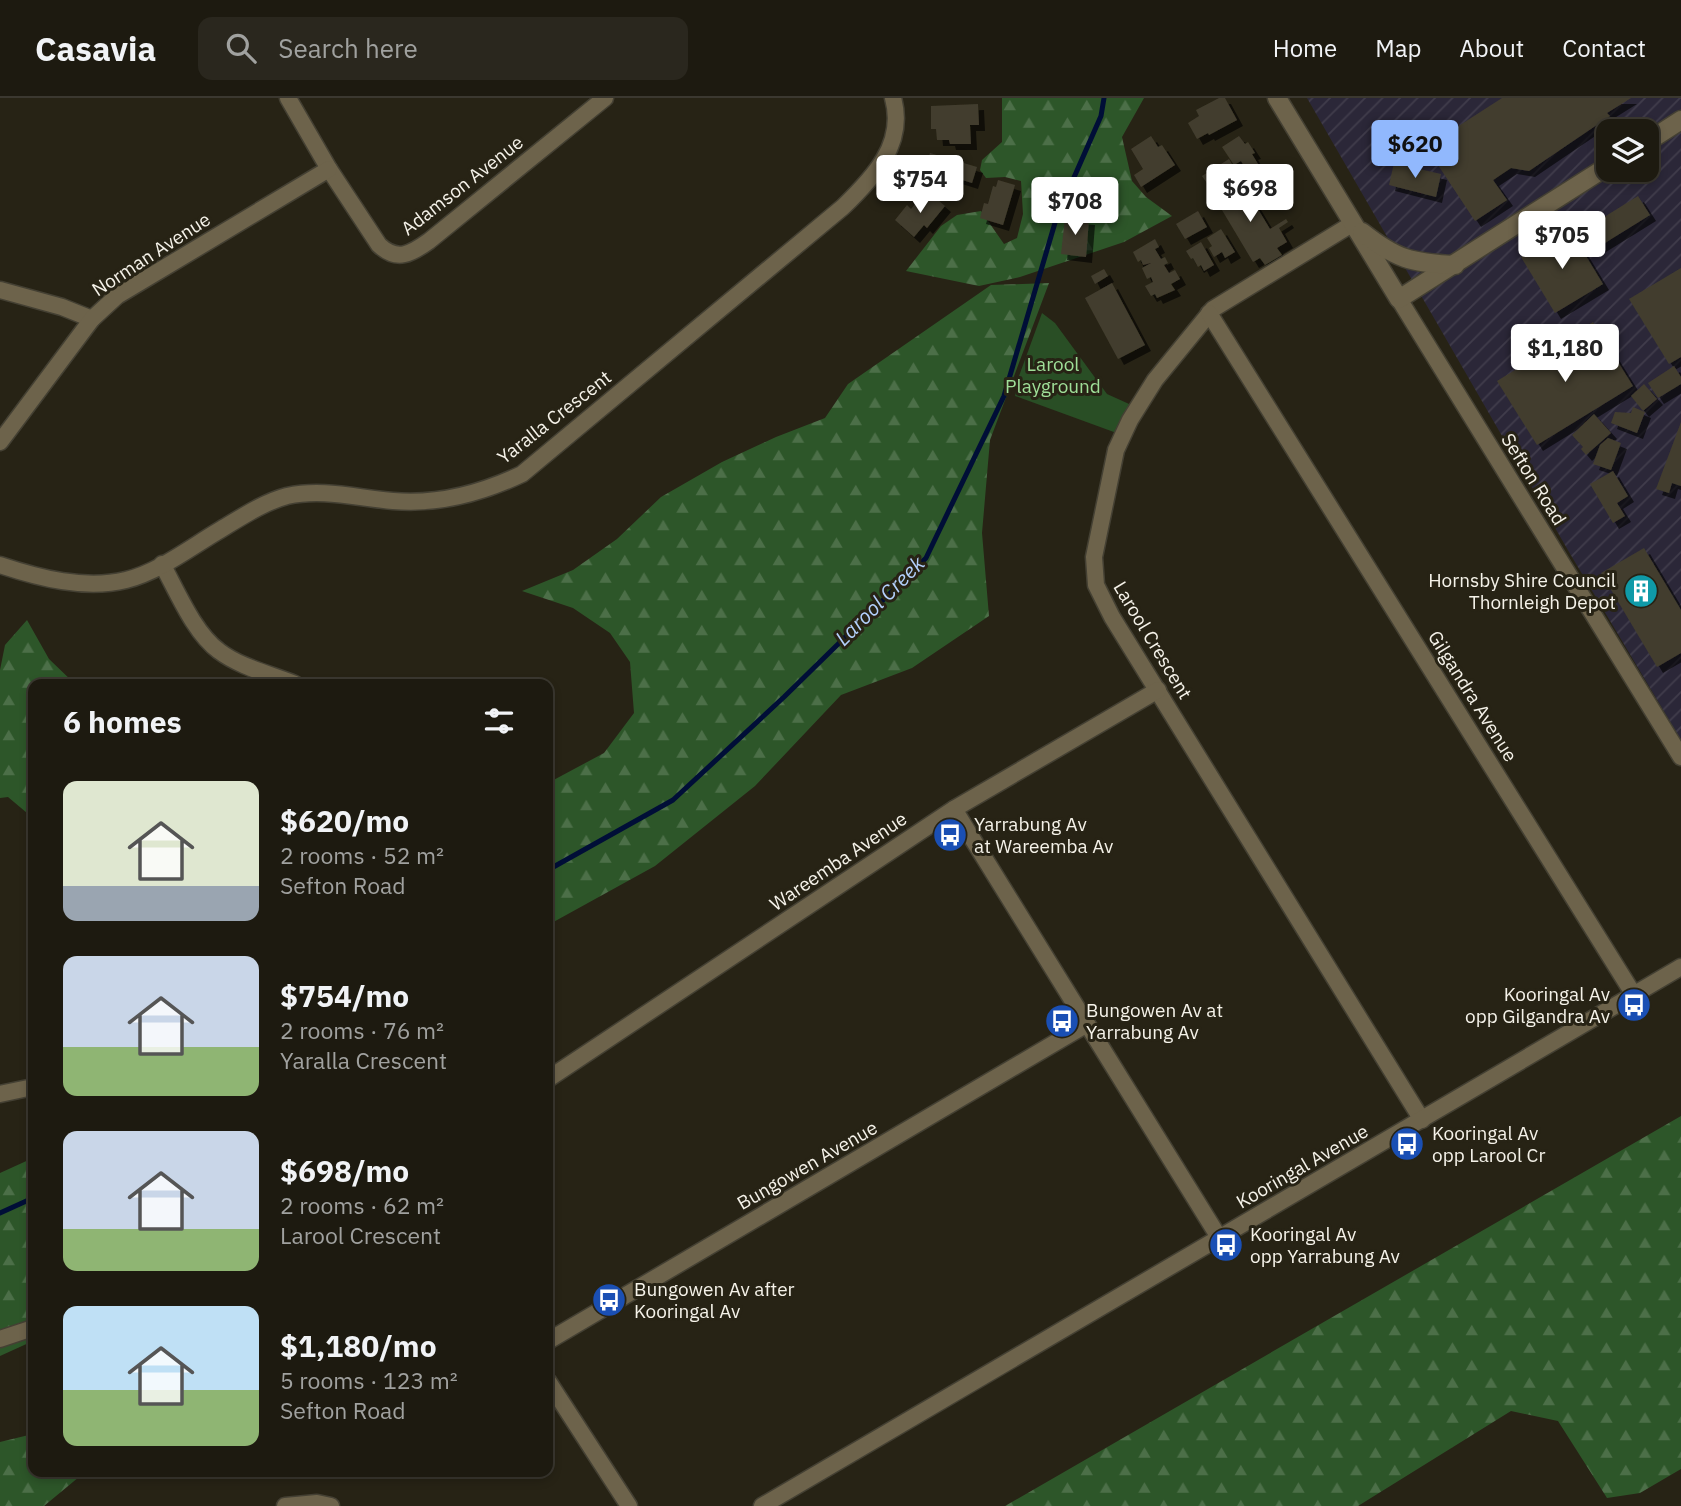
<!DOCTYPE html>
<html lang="en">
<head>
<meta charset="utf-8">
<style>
	body { margin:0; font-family:"IBM Plex Sans",sans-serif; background:#2a271e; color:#f1f3f6; height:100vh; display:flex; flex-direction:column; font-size:26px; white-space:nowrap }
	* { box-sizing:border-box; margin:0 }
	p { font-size:23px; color:#a0a19f }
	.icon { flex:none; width:38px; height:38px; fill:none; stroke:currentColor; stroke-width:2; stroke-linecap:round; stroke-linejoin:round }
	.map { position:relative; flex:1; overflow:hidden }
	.details { position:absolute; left:28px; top:581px; width:525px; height:798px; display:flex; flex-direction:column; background:#1d1a10; border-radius:14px; box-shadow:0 4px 10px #0003,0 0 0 2px #3b3830 }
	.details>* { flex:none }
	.buttons { position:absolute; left:1596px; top:21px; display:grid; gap:14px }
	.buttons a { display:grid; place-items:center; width:63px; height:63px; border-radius:14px; background:#1d1a10; box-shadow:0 4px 10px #0003,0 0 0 2px #3b3830; font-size:35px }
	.price { position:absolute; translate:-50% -60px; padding:0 16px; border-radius:7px; background:#fff; color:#222; font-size:23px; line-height:46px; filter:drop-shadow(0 2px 4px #0008) }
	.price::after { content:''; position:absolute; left:50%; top:42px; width:21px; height:16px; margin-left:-10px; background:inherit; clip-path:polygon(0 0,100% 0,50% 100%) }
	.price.on { background:#91b8fd; color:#111 }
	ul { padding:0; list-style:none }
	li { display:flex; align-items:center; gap:21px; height:175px; padding:0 35px }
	li span { display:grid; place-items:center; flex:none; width:196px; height:140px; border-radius:14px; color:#555 }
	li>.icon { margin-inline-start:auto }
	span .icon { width:84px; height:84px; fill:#fffc; stroke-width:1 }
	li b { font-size:30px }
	h2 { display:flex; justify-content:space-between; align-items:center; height:84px; padding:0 35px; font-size:30px }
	header { display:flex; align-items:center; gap:42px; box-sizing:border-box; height:98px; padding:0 35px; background:#1d1a10; border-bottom:2px solid #3b3830 }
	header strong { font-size:33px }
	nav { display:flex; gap:38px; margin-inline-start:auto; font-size:24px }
	.search { width:490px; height:63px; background:#2a271e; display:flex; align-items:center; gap:18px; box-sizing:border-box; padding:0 24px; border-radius:14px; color:#a0a19f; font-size:26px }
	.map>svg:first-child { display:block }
</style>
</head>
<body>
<header>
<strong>Casavia</strong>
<div class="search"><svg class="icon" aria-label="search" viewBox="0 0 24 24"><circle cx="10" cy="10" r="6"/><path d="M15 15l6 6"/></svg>Search here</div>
<nav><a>Home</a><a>Map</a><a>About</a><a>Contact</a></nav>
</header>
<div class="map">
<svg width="1681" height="1408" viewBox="0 0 1681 1408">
	<defs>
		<pattern id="industrial-furrows" width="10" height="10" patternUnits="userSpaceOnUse" patternTransform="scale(1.75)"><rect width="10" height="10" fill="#2b2738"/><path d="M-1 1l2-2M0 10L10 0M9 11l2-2" fill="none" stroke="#403c4b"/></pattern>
		<pattern id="forest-firs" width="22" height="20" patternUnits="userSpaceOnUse" patternTransform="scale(1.75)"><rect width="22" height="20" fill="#2d5629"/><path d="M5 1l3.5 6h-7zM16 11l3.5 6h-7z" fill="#4c6f48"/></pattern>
		<filter id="shadow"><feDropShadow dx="6" dy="6" stdDeviation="0" flood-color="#0009"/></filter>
	</defs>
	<rect width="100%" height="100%" fill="#272315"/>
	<path fill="url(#industrial-furrows)" fill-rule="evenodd" d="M1307 0H1681V642L1569 454ZM1608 33H1647V72H1608Z"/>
	<g fill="url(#forest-firs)">
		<path d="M1002 0H1144L1122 39 1132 83 1146 99 1172 118 1124 144 1020 179 979 188 906 173 941 128 957 117 981 113 1004 146 1017 140 1023 116 1021 83 1005 79 986 80 980 72 982 62 1002 44Z"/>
		<path d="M1049 185 990 342 982 435 989 518 912 570 841 597 755 688 655 768 548 827V685L604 655 634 615 630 564 610 535 573 510 522 493 573 472 617 441 661 399 722 364 776 339 825 320 848 286 991 187Z"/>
		<path d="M27 522 49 561 75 586H33V720L8 699 0 700V572L5 547Z"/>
		<path d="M1681 1018V1371L1640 1395 1607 1400 1558 1323 1511 1313 1358 1408H1005Z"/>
		<path d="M33 1060V1243L0 1258V1075Z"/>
		<path d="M33 1336V1374H85L44 1408H0V1344Z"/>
	</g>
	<path fill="#294e25" d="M1042 215 1055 225 1107 296 1138 310 1122 337 1015 298 1019 278Z"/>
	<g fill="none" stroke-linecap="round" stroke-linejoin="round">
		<g stroke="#000e37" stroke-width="5">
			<path d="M548 772 673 702 784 599 926 460 1004 298 1057 118 1101 18 1104 0"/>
			<path d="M0 1115 33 1100"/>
		</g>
	</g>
	<g fill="#423d2e" filter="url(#shadow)">
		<path d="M1219 0H1225L1237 22 1209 37 1208 35 1197 41 1188 25 1199 18 1196 12Z"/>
		<path d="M1502 0H1631L1607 15 1610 18 1529 73 1511 70 1493 82 1507 102 1475 123 1426 49Z"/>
		<path d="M978 6 979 27H970L971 46H950L949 42H937L936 31H931V8Z"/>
		<path d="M1151 38 1158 49 1162 47 1175 67 1141 89 1134 77 1143 71 1131 51Z"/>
		<path d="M1239 38 1245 46 1248 44 1255 55 1252 56 1258 66 1247 73 1241 63 1234 67 1222 49Z"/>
		<path d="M930 55 977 69 972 85 956 80 954 86 946 84 947 79 936 76 934 82 923 79Z"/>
		<path d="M1229 61 1237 75 1211 91 1202 78Z"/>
		<path d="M1394 65 1441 76 1436 99 1389 87Z"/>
		<path d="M1240 81 1270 131 1286 121 1288 124 1279 130 1287 144 1277 150 1282 157 1265 167 1260 160 1253 164 1213 97Z"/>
		<path d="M998 82 1015 87 1003 127 980 120 984 105 988 106 993 88 996 89Z"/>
		<path d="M930 95 945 108 927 130 924 127 914 139 895 122 907 107 911 111 920 100 923 102Z"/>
		<path d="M1638 98 1650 117 1600 148 1588 129Z"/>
		<path d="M1198 113 1207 129 1185 141 1176 126Z"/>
		<path d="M1065 119 1089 121 1086 159 1061 156Z"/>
		<path d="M1569 130 1603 186 1555 215 1521 159Z"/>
		<path d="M1221 131 1235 154 1225 160 1222 154 1214 159 1209 150 1212 148 1207 140Z"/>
		<path d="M1155 141 1159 149 1155 151 1161 161 1165 159 1168 165 1164 167 1169 175 1175 172 1180 181 1171 186 1175 192 1157 200 1155 196 1151 198 1145 188 1153 184 1151 179 1147 181 1142 170 1151 165 1143 167 1141 162 1138 164 1133 154Z"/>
		<path d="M1201 144 1214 167 1204 173 1201 167 1198 169 1193 160 1191 161 1186 153Z"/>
		<path d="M1681 170V259L1669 266 1629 201Z"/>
		<path d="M1104 171 1108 178 1095 186 1091 178Z"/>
		<path d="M1112 185 1145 247 1118 261 1085 200Z"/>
		<path d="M1593 224 1633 288 1537 347 1497 283Z"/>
		<path d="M1674 268 1681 279V286L1658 300 1648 285Z"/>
		<path d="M1644 286 1657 301 1643 313 1631 298Z"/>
		<path d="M1633 309 1645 314 1637 335 1611 325 1615 314 1631 315Z"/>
		<path d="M1594 316 1611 335 1586 357 1581 351 1583 349 1572 337Z"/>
		<path d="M1681 324V388L1672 385 1669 395 1656 391Z"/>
		<path d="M1608 340 1621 345 1611 372 1593 366 1600 347Z"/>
		<path d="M1613 373 1628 398 1617 405 1625 418 1613 425 1590 386Z"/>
		<path d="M1644 450 1681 512V555L1657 569 1601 475Z"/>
	</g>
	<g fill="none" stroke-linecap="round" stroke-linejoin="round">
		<g stroke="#444033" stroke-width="19">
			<g id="minor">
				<path d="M288 0 329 71 379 147C397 164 411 156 429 143L605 0"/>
				<path d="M1352 126 1213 211 1155 282 1130 322 1116 352 1094 459 1096 487 1112 519 1422 1022"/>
				<path d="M0 192 62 209 92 221"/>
				<path d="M1399 201 1681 659"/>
				<path d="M1209 215 1634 897"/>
				<path d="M0 344 92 221 117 198 329 71"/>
				<path d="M162 466C177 493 194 535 219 553 240 569 270 576 295 586"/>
				<path d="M0 467C39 480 85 492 126 482 159 474 191 449 220 432 240 420 264 404 287 398 323 390 357 400 393 403 438 407 482 395 522 376L843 109C873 80 906 46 893 0"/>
				<path d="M954 711 1220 1141"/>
				<path d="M548 981 954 711 1158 592"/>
				<path d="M0 996 33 989"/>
				<path d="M0 1241 33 1230"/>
				<path d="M548 1243 1087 926"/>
				<path d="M548 1283 629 1408"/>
				<path d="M285 1408 317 1405 331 1408"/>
				<path d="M762 1408 1681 869"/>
			</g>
		</g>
		<g stroke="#444033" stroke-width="21">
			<g id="tertiary">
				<path d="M1277 0 1399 201 1608 68"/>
				<path d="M1647 44 1681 22"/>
				<path d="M1362 134C1396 161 1411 165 1455 167"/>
			</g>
		</g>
		<use href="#minor" stroke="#6d634b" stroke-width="16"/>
		<use href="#tertiary" stroke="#6d634b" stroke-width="18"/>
	</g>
	<defs>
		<g id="building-disc" transform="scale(1.75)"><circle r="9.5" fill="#0f9aa8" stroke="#272315"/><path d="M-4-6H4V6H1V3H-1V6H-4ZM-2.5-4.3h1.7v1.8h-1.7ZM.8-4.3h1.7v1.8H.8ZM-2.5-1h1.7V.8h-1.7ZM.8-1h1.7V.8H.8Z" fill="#fff"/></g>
		<g id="bus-disc" transform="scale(1.75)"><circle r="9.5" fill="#1a4fb4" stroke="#272315"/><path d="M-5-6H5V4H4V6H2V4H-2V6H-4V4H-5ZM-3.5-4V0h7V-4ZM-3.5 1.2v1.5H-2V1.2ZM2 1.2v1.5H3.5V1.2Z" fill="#fff"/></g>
	</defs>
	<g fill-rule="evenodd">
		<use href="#building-disc" x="1641" y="493"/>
		<use href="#bus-disc" x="950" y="737"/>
		<use href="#bus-disc" x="1634" y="907"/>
		<use href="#bus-disc" x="1062" y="923"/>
		<use href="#bus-disc" x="1407" y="1046"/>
		<use href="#bus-disc" x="1226" y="1147"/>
		<use href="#bus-disc" x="609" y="1202"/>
	</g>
	<g text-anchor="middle" stroke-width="6" stroke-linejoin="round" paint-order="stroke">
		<g font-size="19" fill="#f5f2e9" stroke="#272315">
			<text transform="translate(462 87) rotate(-38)" y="7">Adamson Avenue</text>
			<text transform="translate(151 156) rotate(-33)" y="7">Norman Avenue</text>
			<text transform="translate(554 319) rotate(-38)" y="7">Yaralla Crescent</text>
			<text transform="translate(1534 381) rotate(58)" y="7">Sefton Road</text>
			<text transform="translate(1153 542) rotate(59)" y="7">Larool Crescent</text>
			<text transform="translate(1473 598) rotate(58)" y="7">Gilgandra Avenue</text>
			<text transform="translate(838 763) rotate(-34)" y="7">Wareemba Avenue</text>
			<text transform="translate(807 1067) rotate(-30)" y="7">Bungowen Avenue</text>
			<text transform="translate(1302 1068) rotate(-30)" y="7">Kooringal Avenue</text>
		</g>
		<g font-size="19" fill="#9fdf98" stroke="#272315">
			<text x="1053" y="273">Larool<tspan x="1053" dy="22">Playground</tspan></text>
		</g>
		<g font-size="19" fill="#f5f2e9" stroke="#272315" text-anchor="start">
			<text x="1616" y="489" text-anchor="end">Hornsby Shire Council<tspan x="1616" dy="22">Thornleigh Depot</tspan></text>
			<text x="974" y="733">Yarrabung Av<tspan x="974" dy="22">at Wareemba Av</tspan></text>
			<text x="1610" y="903" text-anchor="end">Kooringal Av<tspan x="1610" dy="22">opp Gilgandra Av</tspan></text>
			<text x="1086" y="919">Bungowen Av at<tspan x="1086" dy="22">Yarrabung Av</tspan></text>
			<text x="1432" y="1042">Kooringal Av<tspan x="1432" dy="22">opp Larool Cr</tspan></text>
			<text x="1250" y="1143">Kooringal Av<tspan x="1250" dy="22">opp Yarrabung Av</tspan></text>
			<text x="634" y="1198">Bungowen Av after<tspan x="634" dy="22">Kooringal Av</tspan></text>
		</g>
		<g font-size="21" font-style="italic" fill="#b3d0fc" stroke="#272315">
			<text transform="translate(880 503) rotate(-45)" y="7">Larool Creek</text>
		</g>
	</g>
</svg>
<div class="buttons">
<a><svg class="icon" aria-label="layers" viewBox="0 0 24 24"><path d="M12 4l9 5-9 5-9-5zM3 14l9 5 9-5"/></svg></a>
</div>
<b class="price on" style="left:1415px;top:82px">$620</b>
<b class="price" style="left:920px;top:117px">$754</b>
<b class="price" style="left:1250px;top:126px">$698</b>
<b class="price" style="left:1075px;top:139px">$708</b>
<b class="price" style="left:1562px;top:173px">$705</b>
<b class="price" style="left:1565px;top:286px">$1,180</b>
<section class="details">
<h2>6 homes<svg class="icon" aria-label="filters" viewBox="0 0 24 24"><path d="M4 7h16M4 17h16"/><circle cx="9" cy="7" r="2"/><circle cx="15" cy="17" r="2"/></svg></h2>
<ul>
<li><span style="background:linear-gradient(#dfe7d0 75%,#9aa5b1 0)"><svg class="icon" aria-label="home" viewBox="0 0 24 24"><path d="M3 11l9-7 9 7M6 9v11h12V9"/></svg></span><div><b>$620/mo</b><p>2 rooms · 52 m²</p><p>Sefton Road</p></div></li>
<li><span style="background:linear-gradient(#c9d6e8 65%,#8fb573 0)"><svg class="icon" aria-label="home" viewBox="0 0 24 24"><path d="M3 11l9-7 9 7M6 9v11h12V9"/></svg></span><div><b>$754/mo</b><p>2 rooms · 76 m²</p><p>Yaralla Crescent</p></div></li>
<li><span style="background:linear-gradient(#c9d6e8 70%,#8fb573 0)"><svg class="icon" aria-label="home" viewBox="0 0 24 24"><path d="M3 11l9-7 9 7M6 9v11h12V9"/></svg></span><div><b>$698/mo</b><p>2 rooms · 62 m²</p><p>Larool Crescent</p></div></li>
<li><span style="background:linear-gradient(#bfe0f5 60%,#8fb573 0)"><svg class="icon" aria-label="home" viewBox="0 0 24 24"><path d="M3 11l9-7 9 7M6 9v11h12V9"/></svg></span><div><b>$1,180/mo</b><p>5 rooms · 123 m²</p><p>Sefton Road</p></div></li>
</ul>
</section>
</div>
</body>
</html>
